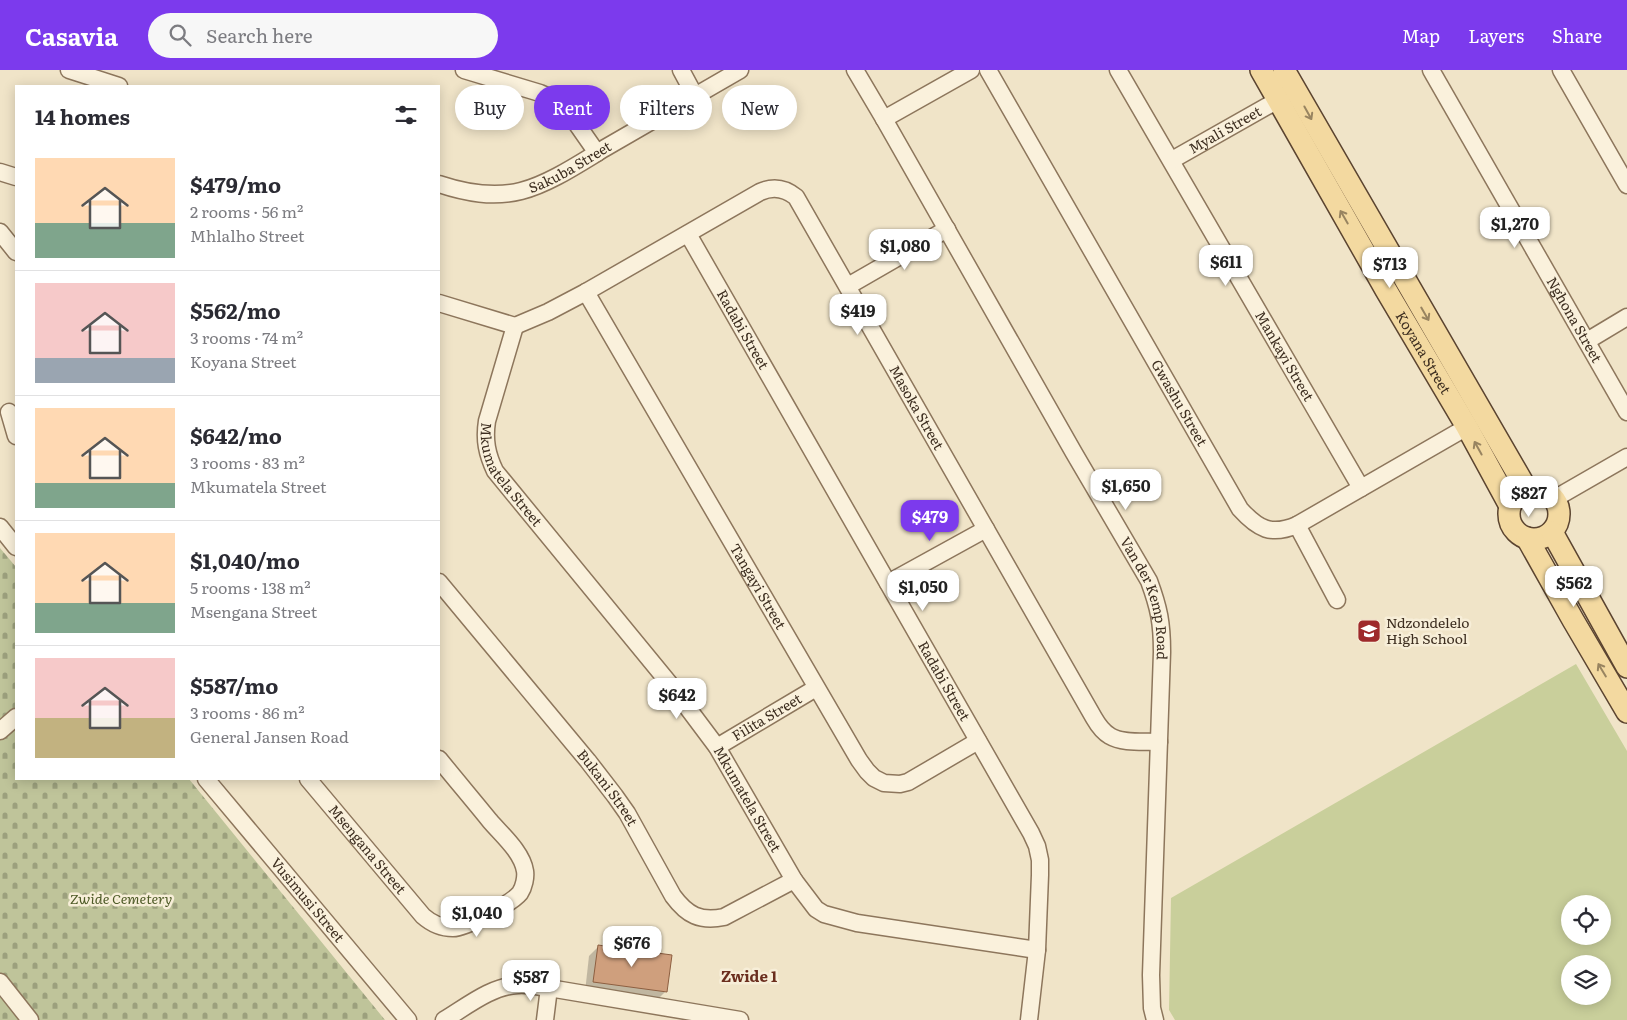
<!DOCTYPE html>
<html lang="en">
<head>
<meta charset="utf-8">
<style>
	body { margin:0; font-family:Literata,serif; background:#f7f7f7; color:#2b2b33; height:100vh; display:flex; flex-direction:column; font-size:19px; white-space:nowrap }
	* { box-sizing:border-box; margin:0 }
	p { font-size:16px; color:#7c7c81 }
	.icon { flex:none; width:28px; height:28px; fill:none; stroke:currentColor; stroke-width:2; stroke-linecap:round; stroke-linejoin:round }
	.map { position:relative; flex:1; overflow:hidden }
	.drawer { position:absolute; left:15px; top:15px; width:425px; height:695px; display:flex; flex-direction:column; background:#fff; border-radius:0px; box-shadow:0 2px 12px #0003 }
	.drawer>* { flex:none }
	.guide { position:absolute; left:455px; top:15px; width:475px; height:45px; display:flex; gap:10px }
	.buttons { position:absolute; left:1561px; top:825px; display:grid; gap:10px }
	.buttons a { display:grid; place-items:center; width:50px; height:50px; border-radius:50%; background:#fff; box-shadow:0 2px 12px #0003; font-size:25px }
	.price { position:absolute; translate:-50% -42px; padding:0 11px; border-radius:10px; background:#fff; color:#222; font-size:16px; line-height:32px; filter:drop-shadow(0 1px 2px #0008) }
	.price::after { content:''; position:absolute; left:50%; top:30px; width:15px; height:11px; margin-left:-8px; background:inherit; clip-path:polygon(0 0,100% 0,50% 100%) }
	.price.active { background:#7c3aed; color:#fff }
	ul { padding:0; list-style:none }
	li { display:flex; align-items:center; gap:15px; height:125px; padding:0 20px }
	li+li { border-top:1px solid #e1e1e2 }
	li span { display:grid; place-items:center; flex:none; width:140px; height:100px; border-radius:0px; color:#555 }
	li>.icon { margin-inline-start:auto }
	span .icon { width:60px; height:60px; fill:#fffc; stroke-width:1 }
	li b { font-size:21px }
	h2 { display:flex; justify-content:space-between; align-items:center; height:60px; padding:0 20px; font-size:21px }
	.tag { padding:0 18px; border-radius:22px; background:#fff; box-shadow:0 2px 12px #0003; font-size:18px; line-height:45px }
	.tag.active { background:#7c3aed; color:#fff }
	header { display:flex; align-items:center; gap:30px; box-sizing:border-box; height:70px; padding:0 25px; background:#7c3aed; color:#fff }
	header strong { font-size:24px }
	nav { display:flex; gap:28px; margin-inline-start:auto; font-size:18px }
	.search { width:350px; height:45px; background:#f7f7f7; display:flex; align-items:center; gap:12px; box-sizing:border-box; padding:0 18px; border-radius:28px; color:#7c7c81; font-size:19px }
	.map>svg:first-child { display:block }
</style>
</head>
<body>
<header>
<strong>Casavia</strong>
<div class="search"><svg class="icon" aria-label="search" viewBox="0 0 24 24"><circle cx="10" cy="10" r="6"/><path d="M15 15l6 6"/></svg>Search here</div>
<nav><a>Map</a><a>Layers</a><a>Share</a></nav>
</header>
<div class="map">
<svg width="1627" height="950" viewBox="0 0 1627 950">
	<defs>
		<pattern id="cemetery-stones" width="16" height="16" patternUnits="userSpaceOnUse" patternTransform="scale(1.25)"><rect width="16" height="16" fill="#bfc49a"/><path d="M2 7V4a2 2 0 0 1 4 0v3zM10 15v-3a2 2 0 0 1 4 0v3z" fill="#9ca07d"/></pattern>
	</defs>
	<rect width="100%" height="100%" fill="#f0e4c8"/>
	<path fill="url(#cemetery-stones)" d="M0 478 16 497V709H189L385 950H0Z"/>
	<path fill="#c9cf9b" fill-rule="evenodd" d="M1576 594 1627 681V950H1175L1169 940 1171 828ZM1570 834H1602V866H1570ZM1570 894H1602V926H1570Z"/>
	<path fill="#0003" d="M599 876 665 922 656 931 585 922 589 886Z"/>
	<path fill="#cf9f7d" stroke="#8d5f41" d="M598 875 672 885 667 922 593 912Z"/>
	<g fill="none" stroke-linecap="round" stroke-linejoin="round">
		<g stroke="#8d765c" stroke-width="19">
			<g id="minor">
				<path d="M69 0 119 16"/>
				<path d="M464 0 540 23 556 30 567 40 597 83"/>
				<path d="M681 0 695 26"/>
				<path id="s1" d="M855 0 884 49 1074 383 1149 511C1159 538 1162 553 1162 582L1151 905 1152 938 1155 950"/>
				<path id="s2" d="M988 0 1240 439C1258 459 1271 466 1297 455L1467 357"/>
				<path id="s3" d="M1118 0 1361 418"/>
				<path id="s4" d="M1431 0 1627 342"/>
				<path d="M1561 0 1627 115"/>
				<path d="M884 49 971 0"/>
				<path id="s5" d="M1172 90 1278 30"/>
				<path d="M0 102 16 107"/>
				<path id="s6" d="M439 114C466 123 493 128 521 121 549 114 580 93 605 78 650 52 695 26 740 0"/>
				<path d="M0 162 16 182"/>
				<path id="s7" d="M688 164 1031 763 1037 776 1040 790V805L1037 880 1029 950"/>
				<path d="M848 216 947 159"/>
				<path id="s8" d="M586 222 859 690 867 701 874 708 884 713 900 714 908 712 978 671"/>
				<path id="s9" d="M439 233 515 256 548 242 586 222 760 122C773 116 785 118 796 127L1094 648C1098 655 1103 662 1110 666 1123 674 1145 671 1159 672"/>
				<path id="s10" d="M515 256 487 351C484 370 487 384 495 401L669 613 717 677 794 810 816 839 824 844 857 853 1037 880"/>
				<path d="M1587 271 1627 247"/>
				<path d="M9 342 16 366"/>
				<path d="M1554 429 1627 387"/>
				<path d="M1297 455 1337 530"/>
				<path d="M0 457 16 477"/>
				<path id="s11" d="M439 512 588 691 615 726 627 743 673 826C687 845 700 852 724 847L794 810"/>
				<path d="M888 513 986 459"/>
				<path d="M0 661 16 647"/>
				<path id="s12" d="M717 677 816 618"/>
				<path id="s13" d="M206 709 408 950"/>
				<path id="s14" d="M308 709 423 846C432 854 441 858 453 858 466 858 512 833 520 823 524 817 526 807 525 801 522 782 502 765 490 751 473 730 456 710 439 689"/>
				<path d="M0 912 30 950"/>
				<path d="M444 950C466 937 491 916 518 915 528 914 539 917 549 918L740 950"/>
				<path d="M545 950 549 918"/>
			</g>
		</g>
		<g stroke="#5b4430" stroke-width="24">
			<g id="major">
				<path id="s15" d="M1261 0 1386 220 1467 357 1510 436"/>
				<path d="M1284 0 1527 420"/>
				<circle cx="1534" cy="444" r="25"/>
				<path d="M1552 462 1627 597"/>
				<path d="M1527 468 1573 550 1627 642"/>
			</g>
		</g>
		<use href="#minor" stroke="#faf1dc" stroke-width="16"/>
		<use href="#major" stroke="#f3d9a0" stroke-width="21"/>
	</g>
	<defs><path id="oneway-shaft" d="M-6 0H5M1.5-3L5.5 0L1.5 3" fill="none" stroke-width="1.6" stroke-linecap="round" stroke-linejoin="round" transform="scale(1.25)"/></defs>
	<g stroke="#988460">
		<use href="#oneway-shaft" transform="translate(1308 43) rotate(61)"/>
		<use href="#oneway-shaft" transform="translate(1344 147) rotate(-120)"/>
		<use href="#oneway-shaft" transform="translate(1425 244) rotate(60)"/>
		<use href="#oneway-shaft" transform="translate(1478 378) rotate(-119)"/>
		<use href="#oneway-shaft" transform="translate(1602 600) rotate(-121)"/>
	</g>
	<defs>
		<g id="school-square" transform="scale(1.25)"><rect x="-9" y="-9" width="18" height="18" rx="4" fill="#9e2a2b" stroke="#f7eed8"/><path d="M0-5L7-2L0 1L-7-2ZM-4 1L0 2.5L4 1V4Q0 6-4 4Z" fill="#fff"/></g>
	</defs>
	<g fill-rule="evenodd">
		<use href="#school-square" x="1369" y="561"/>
	</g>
	<g text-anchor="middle" stroke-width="5" stroke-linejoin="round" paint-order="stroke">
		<g font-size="14" fill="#3d2e20" stroke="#f7eed8">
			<text dy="5" stroke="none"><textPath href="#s5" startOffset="61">Myali Street</textPath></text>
			<text dy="5" stroke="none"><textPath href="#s6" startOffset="138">Sakuba Street</textPath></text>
			<text dy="5" stroke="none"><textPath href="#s4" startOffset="288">Nghona Street</textPath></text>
			<text dy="5" stroke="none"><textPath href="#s7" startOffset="110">Radabi Street</textPath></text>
			<text dy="5" stroke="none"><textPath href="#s15" startOffset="326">Koyana Street</textPath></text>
			<text dy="5" stroke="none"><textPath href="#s3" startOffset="331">Mankayi Street</textPath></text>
			<text dy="5" stroke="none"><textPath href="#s2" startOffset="384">Gwashu Street</textPath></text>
			<text dy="5" stroke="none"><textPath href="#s9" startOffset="640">Masoka Street</textPath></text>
			<text dy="5" stroke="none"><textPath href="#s10" startOffset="160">Mkumatela Street</textPath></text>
			<text dy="5" stroke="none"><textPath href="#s8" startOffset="341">Tangayi Street</textPath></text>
			<text dy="5" stroke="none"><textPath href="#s1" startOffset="605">Van der Kemp Road</textPath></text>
			<text dy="5" stroke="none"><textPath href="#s7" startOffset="515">Radabi Street</textPath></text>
			<text dy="5" stroke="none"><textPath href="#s12" startOffset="58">Filita Street</textPath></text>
			<text dy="5" stroke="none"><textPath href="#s11" startOffset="266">Bukani Street</textPath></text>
			<text dy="5" stroke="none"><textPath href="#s10" startOffset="565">Mkumatela Street</textPath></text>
			<text dy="5" stroke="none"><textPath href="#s14" startOffset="92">Msengana Street</textPath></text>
			<text dy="5" stroke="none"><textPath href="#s13" startOffset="158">Vusimusi Street</textPath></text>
		</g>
		<g font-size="14" fill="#3d2e20" stroke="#f7eed8" text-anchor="start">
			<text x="1386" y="558">Ndzondelelo<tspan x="1386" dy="16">High School</tspan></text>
		</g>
		<g font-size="14" font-style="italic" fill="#4d5a26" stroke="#f7eed8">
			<text x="121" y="834">Zwide Cemetery</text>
		</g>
		<g font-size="15" font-weight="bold" fill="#6b2e1e" stroke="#f7eed8">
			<text x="749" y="912">Zwide 1</text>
		</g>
	</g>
</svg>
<div class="buttons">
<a><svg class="icon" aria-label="locate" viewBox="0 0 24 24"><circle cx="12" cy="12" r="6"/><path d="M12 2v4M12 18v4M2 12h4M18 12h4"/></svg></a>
<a><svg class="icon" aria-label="layers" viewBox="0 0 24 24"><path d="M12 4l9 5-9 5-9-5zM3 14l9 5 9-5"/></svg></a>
</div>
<b class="price" style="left:1515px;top:179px">$1,270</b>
<b class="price" style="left:905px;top:201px">$1,080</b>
<b class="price" style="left:1226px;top:217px">$611</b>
<b class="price" style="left:1390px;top:219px">$713</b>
<b class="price" style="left:858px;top:266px">$419</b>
<b class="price" style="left:1126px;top:441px">$1,650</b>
<b class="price" style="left:1529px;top:448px">$827</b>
<b class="price active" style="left:930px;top:472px">$479</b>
<b class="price" style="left:1574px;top:538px">$562</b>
<b class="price" style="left:923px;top:542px">$1,050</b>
<b class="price" style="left:677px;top:650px">$642</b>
<b class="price" style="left:477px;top:868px">$1,040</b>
<b class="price" style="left:632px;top:898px">$676</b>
<b class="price" style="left:531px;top:932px">$587</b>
<div class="guide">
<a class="tag">Buy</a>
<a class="tag active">Rent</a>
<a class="tag">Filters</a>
<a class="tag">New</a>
</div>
<section class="drawer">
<h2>14 homes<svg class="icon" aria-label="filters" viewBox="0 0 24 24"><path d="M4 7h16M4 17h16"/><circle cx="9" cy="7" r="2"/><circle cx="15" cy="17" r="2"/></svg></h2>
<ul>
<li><span style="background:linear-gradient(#ffd9b3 65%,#7fa58c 0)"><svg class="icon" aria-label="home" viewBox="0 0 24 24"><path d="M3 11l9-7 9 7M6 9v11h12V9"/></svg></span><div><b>$479/mo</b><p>2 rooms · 56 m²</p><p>Mhlalho Street</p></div></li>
<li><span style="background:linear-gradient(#f6c9c9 75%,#9aa5b1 0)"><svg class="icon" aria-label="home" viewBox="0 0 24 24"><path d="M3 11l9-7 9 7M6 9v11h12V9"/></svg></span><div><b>$562/mo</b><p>3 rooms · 74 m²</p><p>Koyana Street</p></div></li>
<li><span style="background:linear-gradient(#ffd9b3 75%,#7fa58c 0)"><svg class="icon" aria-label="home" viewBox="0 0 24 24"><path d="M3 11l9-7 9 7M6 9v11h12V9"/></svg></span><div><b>$642/mo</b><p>3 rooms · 83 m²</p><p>Mkumatela Street</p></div></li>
<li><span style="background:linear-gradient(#ffd9b3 70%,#7fa58c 0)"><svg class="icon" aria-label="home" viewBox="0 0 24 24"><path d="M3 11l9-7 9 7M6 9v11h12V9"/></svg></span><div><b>$1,040/mo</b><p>5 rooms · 138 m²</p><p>Msengana Street</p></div></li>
<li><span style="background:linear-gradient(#f6c9c9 60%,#c2b280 0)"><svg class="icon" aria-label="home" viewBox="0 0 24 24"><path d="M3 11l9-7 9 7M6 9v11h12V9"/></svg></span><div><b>$587/mo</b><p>3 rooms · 86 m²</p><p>General Jansen Road</p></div></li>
</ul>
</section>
</div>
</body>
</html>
